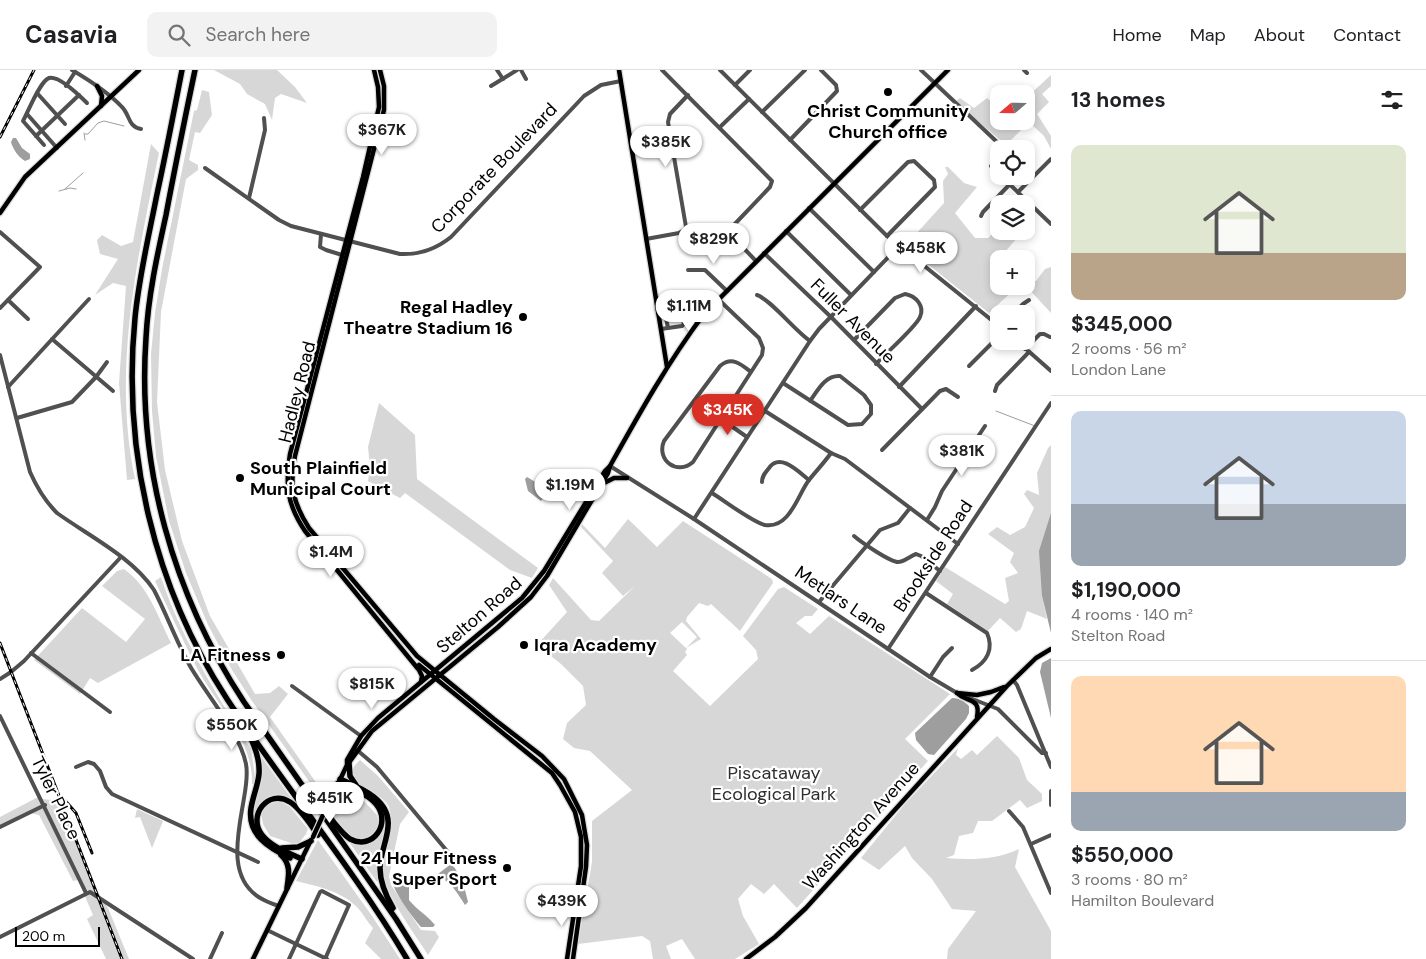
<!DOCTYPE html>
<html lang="en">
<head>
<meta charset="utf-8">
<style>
	body { margin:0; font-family:"DM Sans",sans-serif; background:#f2f2f2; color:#202124; height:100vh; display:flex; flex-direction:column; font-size:19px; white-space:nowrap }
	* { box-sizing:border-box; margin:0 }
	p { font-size:16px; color:#757577 }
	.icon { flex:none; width:28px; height:28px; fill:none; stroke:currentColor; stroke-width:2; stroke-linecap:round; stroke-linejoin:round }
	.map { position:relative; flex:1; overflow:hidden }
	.sheet { display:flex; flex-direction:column; background:#fff; width:375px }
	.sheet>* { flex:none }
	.needle { width:32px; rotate:250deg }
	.buttons { position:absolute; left:990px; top:15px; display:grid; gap:10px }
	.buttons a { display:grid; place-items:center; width:45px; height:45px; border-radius:10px; background:#fff; box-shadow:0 2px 8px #0003; font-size:25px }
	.scale { position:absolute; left:15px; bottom:12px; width:85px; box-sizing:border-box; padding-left:5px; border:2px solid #000; border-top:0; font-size:14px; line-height:18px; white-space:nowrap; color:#000; -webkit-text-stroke:4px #fff; paint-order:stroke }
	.price { position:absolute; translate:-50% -42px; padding:0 11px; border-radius:18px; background:#fff; color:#222; font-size:16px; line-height:32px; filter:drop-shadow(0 1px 2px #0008) }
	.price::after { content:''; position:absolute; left:50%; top:30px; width:15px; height:11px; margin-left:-8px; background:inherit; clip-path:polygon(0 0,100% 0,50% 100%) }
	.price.active { background:#d93025; color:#fff }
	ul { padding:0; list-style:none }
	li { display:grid; align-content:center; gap:10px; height:265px; padding:0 20px }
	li+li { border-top:1px solid #e0e0e0 }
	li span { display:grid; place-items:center; height:155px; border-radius:10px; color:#555 }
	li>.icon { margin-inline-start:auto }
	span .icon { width:90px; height:90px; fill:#fffc; stroke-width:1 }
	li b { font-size:21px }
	h2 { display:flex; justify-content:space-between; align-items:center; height:60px; padding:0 20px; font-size:21px }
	header { display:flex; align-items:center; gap:30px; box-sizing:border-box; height:70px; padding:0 25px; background:#fff; border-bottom:1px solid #e0e0e0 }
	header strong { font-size:24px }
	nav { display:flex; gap:28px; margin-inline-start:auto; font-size:18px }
	.search { width:350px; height:45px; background:#f2f2f2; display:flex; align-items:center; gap:12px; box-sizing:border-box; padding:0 18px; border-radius:10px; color:#757577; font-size:19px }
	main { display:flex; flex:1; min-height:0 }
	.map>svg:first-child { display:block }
</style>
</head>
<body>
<header>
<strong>Casavia</strong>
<div class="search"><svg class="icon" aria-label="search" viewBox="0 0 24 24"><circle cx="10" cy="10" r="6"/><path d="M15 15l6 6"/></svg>Search here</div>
<nav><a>Home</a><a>Map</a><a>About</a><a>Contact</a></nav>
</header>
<main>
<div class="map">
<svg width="1051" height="889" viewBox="0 0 1051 889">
	<rect width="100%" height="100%" fill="#fff"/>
	<g fill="#d7d7d7" fill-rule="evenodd">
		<path d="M214 0H277L295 17 307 33 281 24 275 28 272 50 265 34 247 24 240 14Z"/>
		<path d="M1051 5V16L1042 24 1049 32 1037 44 1051 66V79L1044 66 1029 52 1006 75 955 32 960 28 974 38 987 28 994 34 999 31V51H1026V28Z"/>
		<path d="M202 20 209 22 212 45 200 63 195 62 189 90 198 95V100L186 109 161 242 157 332 165 400 182 471 210 546 255 624 270 623 279 616 288 624 270 647 322 721 327 722 323 731 252 631 232 600 208 555 186 503 169 451 156 386 152 341 151 284 155 243 162 199 194 41 197 40Z"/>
		<path d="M151 74 159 83C137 189 112 301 135 409L127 410 119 313 126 216 113 213 95 225 118 189 100 184 97 170 102 165 121 176 133 172Z"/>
		<path d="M945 97H948L964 113 977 117 955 143 975 168H988L999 157V161H1010L1017 168 998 190 999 216H1018L989 243 905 176 944 133 943 111 948 104Z"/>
		<path d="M1051 197V243L1026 216V210L1036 211 1045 199Z"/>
		<path d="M379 333 415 365 417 409 538 498 532 508 510 500 405 423 400 428 368 411 370 397 368 377Z"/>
		<path d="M1051 375V507L1042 526 1047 549 1027 541 1021 559 1016 562 1000 548 988 561 947 534 953 524 936 511 945 497 1005 534 1009 531 1005 508 1018 503 1010 492 1014 483 988 464 997 457 1010 465 1025 457 1034 438 1024 424 1027 420 1039 425 1037 403 1048 378Z"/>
		<path d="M628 449 657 477 683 451 772 509 773 513 740 561 711 534 708 536 699 533 687 547 686 551 701 569 686 578 687 579 685 582 687 585 673 601 710 636 758 589 756 580 743 566 778 519 784 517 818 539 812 546H805L796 553 810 564 829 546 950 624 905 669 928 691 797 838 774 814 764 824 751 814 738 829 743 846 759 874 735 889H695L682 869 666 876 671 889H653L650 871 642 866 578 874 592 792V751L632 720 590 681 574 678 563 669 567 653 586 635 583 616 561 594 537 575 567 542 549 515 553 508 591 550 599 551 636 515 623 526 602 503 613 491 581 457 582 454 605 478ZM682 552 697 567 686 578 670 563Z"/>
		<path d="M124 499C149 517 157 545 171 573L98 613 90 608 80 624 34 590 82 538 126 572 145 549 102 516 117 501Z"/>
		<path d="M161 507C180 565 212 616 243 668L251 678 256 714H252C253 668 217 636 197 598 182 569 169 540 155 511Z"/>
		<path d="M997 666 1019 688 1027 710 1042 724V731L1027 738 1020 730 992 751H978L973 763 959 766 954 785 946 788C971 790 996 790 1019 779L1015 797 1051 861V889H947L948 879 976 841 952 839 932 809 912 788 905 776 879 800 861 788 904 735 958 678 956 685 961 689 972 680 977 685Z"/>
		<path d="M260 685 299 739 288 729C266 733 260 729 253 752V746L259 686Z"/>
		<path d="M360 690 378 706 409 742 400 754 389 806 391 815 421 860 435 861 439 867 428 885C415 864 385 825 383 801 382 780 396 758 389 737 382 719 333 714 360 690Z"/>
		<path d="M40 726 42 729 62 731 99 824 108 838 129 889H106L87 849 93 845 78 810 73 811 39 745 30 743 0 759V747Z"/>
		<path d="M347 727 364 731 377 745 379 752 377 760 370 767 361 769 348 765 330 740 335 731Z"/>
		<path d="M279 731 290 737 308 759 306 764 299 773H291L270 766 263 754 261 743 268 735Z"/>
		<path d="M137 739 163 751 152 778 140 747 135 748Z"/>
		<path d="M385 747 387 758 379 811 377 812 347 769 368 772 384 755Z"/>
		<path d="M318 770 372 846 400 889H381L365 873 373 858C367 852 363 843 357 837 341 821 317 816 296 811Z"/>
	</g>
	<g fill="#9e9e9e">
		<path d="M13 68H16L22 78 30 84V89L25 91C18 87 13 79 11 72Z"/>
		<path d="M527 407 549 420 541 431 528 421 525 409Z"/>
		<path d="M1051 443V563L1042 526 1039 481Z"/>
		<path d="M1051 588V648L1040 602 1042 593Z"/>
		<path d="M952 628C959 628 964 631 969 636V643L966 649 934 685 928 684 916 670 915 663Z"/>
		<path d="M451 794C461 803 465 819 468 832L465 835C458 824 450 810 438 807V804Z"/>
		<path d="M392 804H396L404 814 409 817V830C417 840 427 845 435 855L433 857H421C413 848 387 814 392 804Z"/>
	</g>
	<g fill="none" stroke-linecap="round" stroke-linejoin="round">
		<g stroke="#9e9e9e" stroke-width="1">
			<path d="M84 63 85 70"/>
			<path d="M85 64H88L98 53 104 51 124 56"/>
			<path d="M65 119 83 103"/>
			<path d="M59 121 70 118 76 119"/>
			<path d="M996 341 1035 356"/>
		</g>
		<g stroke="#dbdbdb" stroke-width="7">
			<g id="major">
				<path d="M374 0 378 17 379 37 363 107 290 384C285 416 287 434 305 461L419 600 422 606 421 612"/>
				<path d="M380 0 384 16V40L295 386C289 415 293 433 309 458L417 586 494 649 542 686 564 709 582 745 587 775 586 797 573 889"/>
				<path d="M619 0 667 297"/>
				<path d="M97 16 102 26 101 36"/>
				<path d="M0 143 25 107 139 0"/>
				<path d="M604 413 614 408H627"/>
				<path d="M419 595 552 703 560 715 575 742 581 767V796L567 889"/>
				<path d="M957 623 977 625 991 622 1004 617"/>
				<path d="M957 623C967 633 981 627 977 647"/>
				<path d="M348 694 372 661 498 557 531 527 547 506 608 403 610 396C639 344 668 292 704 244L948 0"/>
				<path d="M330 731 347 695V690L361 666 378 648 522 528 544 501 605 401 609 397"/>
				<path d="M253 889 311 770"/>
				<path d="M746 889 775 867 806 838 1007 616 1036 588 1051 579"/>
			</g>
		</g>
		<g stroke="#dbdbdb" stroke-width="8">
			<g id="highway">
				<path d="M182 0C174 41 166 83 157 124 149 165 139 206 135 248 122 381 154 517 227 629 285 717 353 798 407 889"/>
				<path d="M195 0C185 48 175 97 166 145 157 186 148 227 146 268 137 397 173 524 244 632L396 849 421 889"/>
				<path d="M250 666C255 678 260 690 259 704 258 715 253 726 251 738 247 765 269 778 290 788"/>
				<path d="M349 693 350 706 356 715"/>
				<path d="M340 709C361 718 391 730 388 757 387 771 380 784 380 798 380 813 386 826 393 838"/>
				<path d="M315 727C324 739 338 761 350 769 373 781 392 753 376 734 367 723 351 719 338 713"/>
				<path d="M330 730 345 722H356"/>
				<path d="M282 778 298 777 311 771"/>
				<path d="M281 785C291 794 289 805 287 818"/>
				<path d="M302 789C289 783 271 777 262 765 247 746 268 718 290 732 301 739 310 754 318 765"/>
			</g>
		</g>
		<g stroke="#505050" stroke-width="4">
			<path d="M72 0C89 10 108 22 122 37 130 45 128 57 141 59"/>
			<path d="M497 0 503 9"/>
			<path d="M521 0 526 9"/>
			<path d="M662 0 772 111 770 117 731 158 733 167 756 191"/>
			<path d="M720 0 887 166 999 256"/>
			<path d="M921 0 997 72"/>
			<path d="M1024 0 1027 3"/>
			<path d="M735 15 750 0"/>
			<path d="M66 16 75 2"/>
			<path d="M491 16 517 0"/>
			<path d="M37 23 65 54"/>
			<path d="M762 42 805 0"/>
			<path d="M27 44 57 78"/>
			<path d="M720 57 749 29"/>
			<path d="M36 66 79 25"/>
			<path d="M790 70 837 21 836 15 821 0"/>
			<path d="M44 75 23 51C28 42 40 11 49 8 59 5 81 27 87 33"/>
			<path d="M991 96 999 104"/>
			<path d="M205 98 279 150 291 156 400 184C419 185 436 179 451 167L584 26 601 15 621 11"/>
			<path d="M1001 106 1051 154"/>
			<path d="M1018 122 1051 89"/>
			<path d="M249 128 265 60 264 48"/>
			<path d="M809 138 874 202"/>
			<path d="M860 140 908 92 914 91 934 110 935 117 887 166"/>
			<path d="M981 146 983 142 1010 114"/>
			<path d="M786 161 851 225"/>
			<path d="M0 162 40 197 0 238"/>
			<path d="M321 164 320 177 326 180 342 185"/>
			<path d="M646 169 679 163 684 160 686 157 668 52 670 44 688 25"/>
			<path d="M764 183 831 247 922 339"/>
			<path d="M688 200H705L727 221"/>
			<path d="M757 225C770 229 795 261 810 271"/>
			<path d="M662 228 668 258"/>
			<path d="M656 229 681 225 685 228C686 240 688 246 698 252"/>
			<path d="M718 229 759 268 763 278 762 285 693 392C677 406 656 390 664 371L720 296C732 286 741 294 751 302"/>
			<path d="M8 230 28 249"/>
			<path d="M1013 244 1023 234 1029 230"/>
			<path d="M665 248 683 244"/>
			<path d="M661 259 682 256 684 254 682 245"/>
			<path d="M52 269 113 321"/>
			<path d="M854 270 895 228 905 224C916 226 925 236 920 247 916 257 885 284 876 294"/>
			<path d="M1017 271 1051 301"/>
			<path d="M1025 279 1040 264H1044L1050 267"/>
			<path d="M0 285 30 402C37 418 45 431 57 443 89 466 132 487 154 520 167 545 176 571 190 596 206 624 240 663 246 694 248 705 246 717 244 728 239 760 225 809 262 829 267 832 273 834 279 836"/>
			<path d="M969 296 999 266"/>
			<path d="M783 313 848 355 862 354 871 344V335L864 325 840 306C825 305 818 320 810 331"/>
			<path d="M8 317 89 229"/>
			<path d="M899 317 976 236"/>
			<path d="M995 321 997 315 1029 282"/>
			<path d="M765 341 831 383 845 389 958 474"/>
			<path d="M17 348 72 332 96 307 107 292"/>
			<path d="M721 349 747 367"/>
			<path d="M882 380 940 321 946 319 958 327"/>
			<path d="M610 396 694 449 930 607 957 623 998 639 1042 683H1046"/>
			<path d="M762 412C762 406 765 403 769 398 780 382 799 402 809 410"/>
			<path d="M712 423C725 431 752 452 765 455 790 459 798 424 809 410 816 401 824 393 831 383"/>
			<path d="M694 449 810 271 819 259 900 175"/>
			<path d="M927 450 935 437 942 421 985 356"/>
			<path d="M854 466C861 472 890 492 898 492 904 492 910 486 916 484L921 486 940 501"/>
			<path d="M926 523 987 563C994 579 987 592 972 600"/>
			<path d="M819 532 880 460 898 453 910 438"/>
			<path d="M888 579 1051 333"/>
			<path d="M31 583 110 642"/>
			<path d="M930 607 943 587 952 578"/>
			<path d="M0 609 11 602 24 591 121 487"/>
			<path d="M1013 610 1017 615 1051 697"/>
			<path d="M292 616 361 666"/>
			<path d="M0 646 86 823"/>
			<path d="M357 680 377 697 457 793"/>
			<path d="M76 697 88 692 94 694 100 701 106 717 112 724 258 792"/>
			<path d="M1051 721V735"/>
			<path d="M1009 741 1023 757 1051 823"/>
			<path d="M0 757 45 735"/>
			<path d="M1031 774 1051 765"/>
			<path d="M267 860 327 889"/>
			<path d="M0 867 90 822 193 889"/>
			<path d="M210 889 222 863"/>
			<path d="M289 889 320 822 322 821 349 835 325 889"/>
		</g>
		<use href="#major" stroke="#000" stroke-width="4.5"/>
		<use href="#highway" stroke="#000" stroke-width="5.5"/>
		<g stroke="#000" stroke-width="3">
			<g id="rail">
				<path d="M0 67 34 0"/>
				<path d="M0 573 122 889"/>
				<path d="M62 727 76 743 92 783"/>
			</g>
		</g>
		<use href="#rail" stroke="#fff" stroke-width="1" stroke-dasharray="4" stroke-linecap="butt"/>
		<g stroke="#dbdbdb" stroke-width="7" stroke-linecap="butt">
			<path id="major-bridge" d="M313 767 329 732"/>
		</g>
		<use href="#major-bridge" stroke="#000" stroke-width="4.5"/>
	</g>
	<g fill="#000" stroke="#fff" stroke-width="2">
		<circle cx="888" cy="22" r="5"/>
		<circle cx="523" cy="247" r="5"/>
		<circle cx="240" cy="408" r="5"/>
		<circle cx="524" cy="575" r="5"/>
		<circle cx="281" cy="585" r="5"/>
		<circle cx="507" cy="798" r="5"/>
	</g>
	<g text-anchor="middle" stroke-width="4.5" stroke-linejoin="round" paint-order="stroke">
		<g font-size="18" font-weight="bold" fill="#000" stroke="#fff" text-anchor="end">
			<text x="888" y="47" text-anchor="middle">Christ Community<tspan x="888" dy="21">Church office</tspan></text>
			<text x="513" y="243">Regal Hadley<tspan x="513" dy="21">Theatre Stadium 16</tspan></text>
			<text x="250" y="404" text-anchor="start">South Plainfield<tspan x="250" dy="21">Municipal Court</tspan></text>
			<text x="534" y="581" text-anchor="start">Iqra Academy</text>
			<text x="271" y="591">LA Fitness</text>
			<text x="497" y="794">24 Hour Fitness<tspan x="497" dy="21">Super Sport</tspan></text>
		</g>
		<g font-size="18" fill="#000" stroke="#fff">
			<text transform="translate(494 98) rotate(-46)" y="6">Corporate Boulevard</text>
			<text transform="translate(853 251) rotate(45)" y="6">Fuller Avenue</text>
			<text transform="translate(297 322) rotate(-76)" y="6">Hadley Road</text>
			<text transform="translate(933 486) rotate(-57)" y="6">Brookside Road</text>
			<text transform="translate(841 530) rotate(34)" y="6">Metlars Lane</text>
			<text transform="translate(479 545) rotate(-41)" y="6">Stelton Road</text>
			<text transform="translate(56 728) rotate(64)" y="6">Tyler Place</text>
			<text transform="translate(861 756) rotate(-48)" y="6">Washington Avenue</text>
		</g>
		<g font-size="18" fill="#2e2e2e" stroke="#fff">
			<text x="774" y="709">Piscataway<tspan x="774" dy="21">Ecological Park</tspan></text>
		</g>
	</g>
</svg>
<div class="buttons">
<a><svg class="needle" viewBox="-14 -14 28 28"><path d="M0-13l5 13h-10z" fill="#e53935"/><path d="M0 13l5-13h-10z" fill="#757577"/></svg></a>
<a><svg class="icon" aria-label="locate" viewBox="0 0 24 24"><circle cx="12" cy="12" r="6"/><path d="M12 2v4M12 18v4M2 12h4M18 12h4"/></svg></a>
<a><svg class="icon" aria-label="layers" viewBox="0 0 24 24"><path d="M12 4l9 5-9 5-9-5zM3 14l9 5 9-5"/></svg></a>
<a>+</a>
<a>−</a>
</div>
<div class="scale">200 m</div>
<b class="price" style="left:382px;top:86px">$367K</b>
<b class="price" style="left:666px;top:98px">$385K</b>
<b class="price" style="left:714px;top:195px">$829K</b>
<b class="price" style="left:921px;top:204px">$458K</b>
<b class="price" style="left:689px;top:262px">$1.11M</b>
<b class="price active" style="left:728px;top:366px">$345K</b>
<b class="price" style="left:962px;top:407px">$381K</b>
<b class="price" style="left:570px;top:441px">$1.19M</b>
<b class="price" style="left:331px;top:508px">$1.4M</b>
<b class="price" style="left:372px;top:640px">$815K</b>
<b class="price" style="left:232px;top:681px">$550K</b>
<b class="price" style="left:330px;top:754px">$451K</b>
<b class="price" style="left:562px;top:857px">$439K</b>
</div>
<section class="sheet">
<h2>13 homes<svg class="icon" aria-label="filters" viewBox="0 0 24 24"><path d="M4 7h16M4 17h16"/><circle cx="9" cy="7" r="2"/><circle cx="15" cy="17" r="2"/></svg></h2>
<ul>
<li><span style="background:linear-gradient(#dfe7d0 70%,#b9a48a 0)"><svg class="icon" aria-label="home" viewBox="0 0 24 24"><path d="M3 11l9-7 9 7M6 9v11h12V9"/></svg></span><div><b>$345,000</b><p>2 rooms · 56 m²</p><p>London Lane</p></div></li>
<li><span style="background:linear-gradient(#c9d6e8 60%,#9aa5b1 0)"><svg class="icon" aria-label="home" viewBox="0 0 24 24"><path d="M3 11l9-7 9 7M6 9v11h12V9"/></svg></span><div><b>$1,190,000</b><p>4 rooms · 140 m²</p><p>Stelton Road</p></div></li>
<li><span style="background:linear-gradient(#ffd9b3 75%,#9aa5b1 0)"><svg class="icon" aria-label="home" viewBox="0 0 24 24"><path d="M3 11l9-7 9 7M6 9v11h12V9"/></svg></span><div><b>$550,000</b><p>3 rooms · 80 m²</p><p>Hamilton Boulevard</p></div></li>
</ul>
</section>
</main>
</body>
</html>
